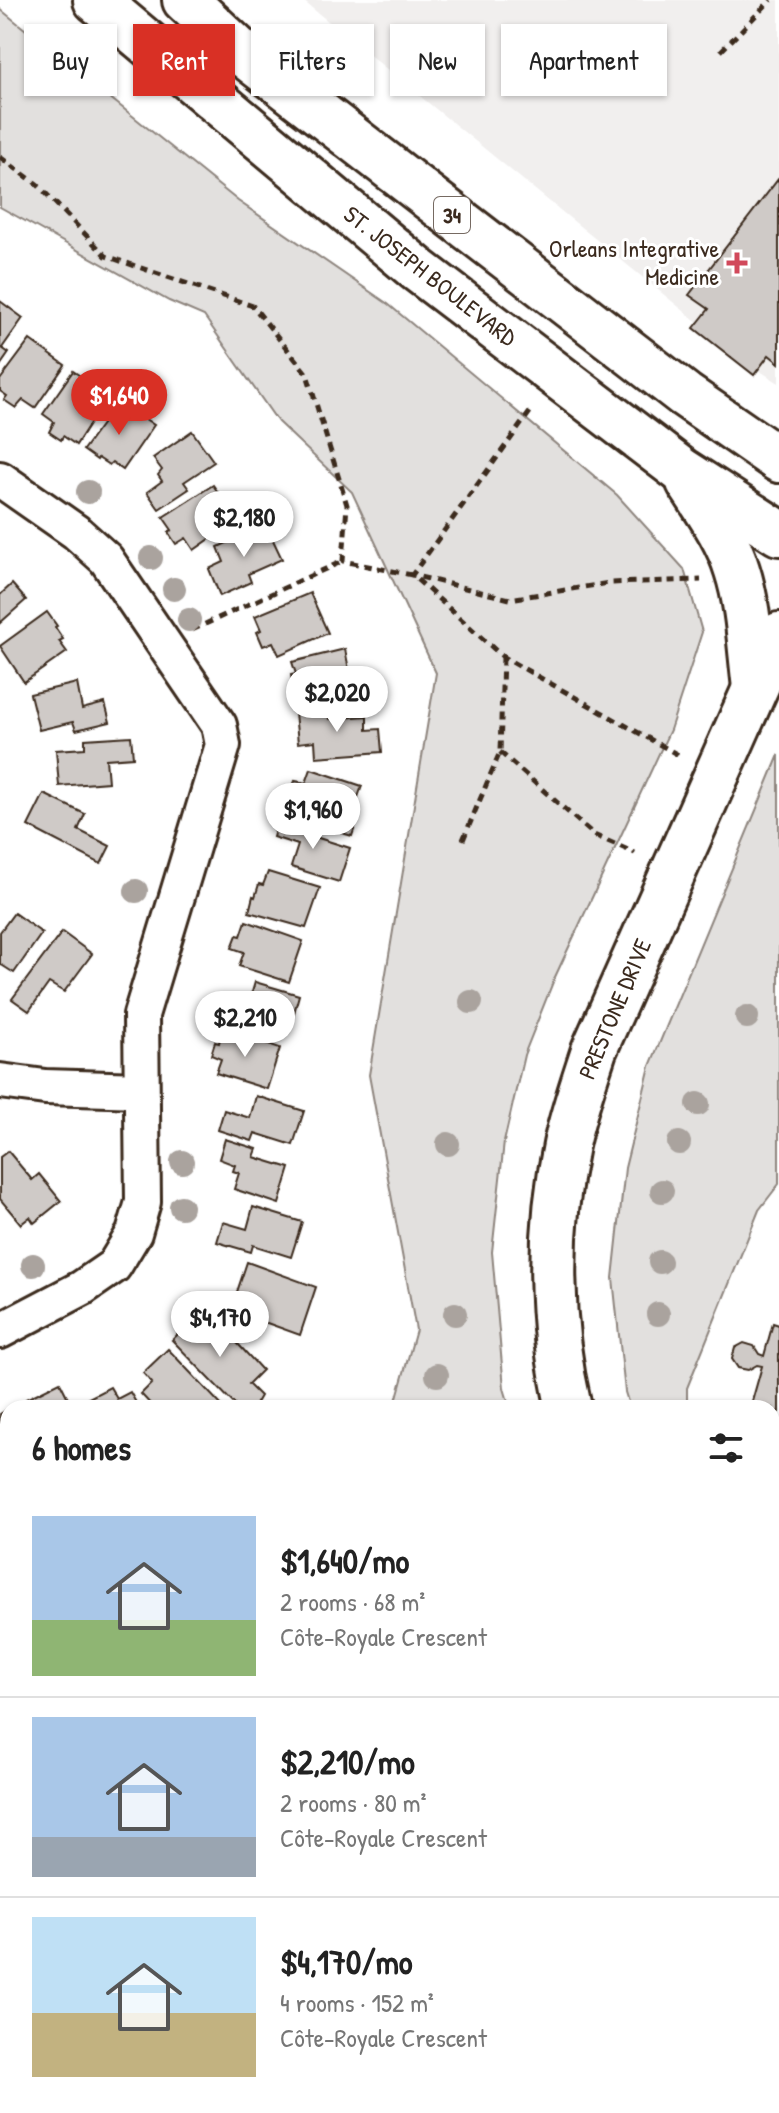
<!DOCTYPE html>
<html lang="en">
<head>
<meta charset="utf-8">
<style>
	body { margin:0; font-family:"Patrick Hand",sans-serif; background:#f6f6f6; color:#222; height:100vh; display:flex; flex-direction:column; font-size:30px; white-space:nowrap }
	* { box-sizing:border-box; margin:0 }
	p { font-size:26px; color:#767676 }
	.icon { flex:none; width:44px; height:44px; fill:none; stroke:currentColor; stroke-width:2; stroke-linecap:round; stroke-linejoin:round }
	.map { position:relative; flex:1; overflow:hidden }
	.sheet { position:absolute; left:0px; top:1400px; width:780px; height:714px; display:flex; flex-direction:column; background:#fff; border-radius:24px 24px 0 0; box-shadow:0 2px 6px #0004 }
	.sheet>* { flex:none }
	.hud { position:absolute; left:24px; top:24px; width:732px; height:72px; display:flex; gap:16px }
	.price { position:absolute; translate:-50% -68px; padding:0 18px; border-radius:28px; background:#fff; color:#222; font-size:26px; line-height:52px; filter:drop-shadow(0 2px 4px #0008) }
	.price::after { content:''; position:absolute; left:50%; top:48px; width:24px; height:18px; margin-left:-12px; background:inherit; clip-path:polygon(0 0,100% 0,50% 100%) }
	.price.selected { background:#d93025; color:#fff }
	ul { padding:0; list-style:none }
	li { display:flex; align-items:center; gap:24px; height:200px; padding:0 32px }
	li+li { border-top:2px solid #e0e0e0 }
	li span { display:grid; place-items:center; flex:none; width:224px; height:160px; border-radius:0px; color:#555 }
	li>.icon { margin-inline-start:auto }
	span .icon { width:96px; height:96px; fill:#fffc; stroke-width:1 }
	li b { font-size:34px }
	h2 { display:flex; justify-content:space-between; align-items:center; height:96px; padding:0 32px; font-size:34px }
	.pill { padding:0 28px; border-radius:0px; background:#fff; box-shadow:0 2px 6px #0004; font-size:28px; line-height:72px }
	.pill.selected { background:#d93025; color:#fff }
	.map>svg:first-child { display:block }
</style>
</head>
<body>
<div class="map">
<svg width="779" height="2113" viewBox="0 0 779 2113">
	<rect width="100%" height="100%" fill="#fff"/>
	<filter id="ink" filterUnits="userSpaceOnUse"><feTurbulence type="fractalNoise" baseFrequency=".0125" numOctaves="2"/><feDisplacementMap in="SourceGraphic" scale="16" xChannelSelector="R" yChannelSelector="G"/><feConvolveMatrix kernelMatrix="1 2 1 2 8 2 1 2 1" color-interpolation-filters="sRGB"/></filter>
	<g filter="url(#ink)">
		<path fill="#f1efee" d="M302 0H779V383L749 364Z"/>
		<g fill="#e2e0de" stroke="#8e857e" stroke-width="2">
			<path d="M0 9 238 201 388 304 617 495 684 569 702 632 670 730 555 977 524 1055 504 1142 492 1252 504 1388 510 1408H394L416 1330 369 1075 436 673 352 492 278 422 204 316 169 301 0 207Z"/>
			<path d="M779 755V1184L759 1210 687 1388V1408H630L625 1392 613 1278 625 1168 650 1066Z"/>
			<path d="M104 2106H239L247 2113H94Z"/>
		</g>
		<g fill="#cfcac7" stroke="#3b2a1e" stroke-width="2">
			<path d="M779 178V363L769 355 754 375 694 328 709 309 689 295Z"/>
			<path d="M0 301 23 318 2 348 9 353 0 366Z"/>
			<path d="M30 340 65 365 35 408 23 400 16 408 4 400 7 396 0 391V380Z"/>
			<path d="M73 371 108 395 76 445 63 436 61 440 49 432 54 422 43 414Z"/>
			<path d="M119 401 154 425 123 470 112 462 109 465 98 458 97 460 83 450Z"/>
			<path d="M192 431 214 462 184 482 189 489 159 509 147 492 162 481 158 475 162 470 153 458Z"/>
			<path d="M213 485 237 520 194 550 186 538 176 544 168 532 172 530 163 517Z"/>
			<path d="M257 522 260 528 266 525 282 559 248 574 251 582 220 596 209 569 224 562 218 547 248 533 245 528Z"/>
			<path d="M12 584 26 600 0 623V595Z"/>
			<path d="M310 593 328 633 279 655 273 642 263 646 257 632 261 630 255 616Z"/>
			<path d="M47 612 57 626 55 627 63 639 59 641 67 652 24 682 0 646Z"/>
			<path d="M345 649 353 691 296 705 291 675 296 674 292 662Z"/>
			<path d="M77 683 82 709 105 703 110 722 76 730 73 722 39 730 30 694Z"/>
			<path d="M328 711 329 719 367 716V730L380 729 382 752 316 757 315 741 298 743 295 713Z"/>
			<path d="M131 736 133 757 106 759 108 782 59 786 56 750 85 748V739Z"/>
			<path d="M311 769 362 786 348 825 355 827 352 836 342 833 344 825 291 810 295 796 290 794 295 781 306 783Z"/>
			<path d="M44 794 85 814 78 830 110 846 101 864 28 826Z"/>
			<path d="M279 817 312 827 309 835 350 848 339 882 291 867 298 845 273 837Z"/>
			<path d="M268 872 320 888 306 928 249 912 253 896 255 897 259 884 263 885Z"/>
			<path d="M14 913 42 933 14 973 0 964V932Z"/>
			<path d="M246 921 303 941 289 982 239 966 244 952 232 948 237 935 241 936Z"/>
			<path d="M62 932 92 954 64 992 49 983 29 1011 12 999Z"/>
			<path d="M255 982 299 995 289 1031 253 1021 251 1028 219 1018 225 998 243 1003 244 997 250 999Z"/>
			<path d="M223 1028 280 1048 267 1089 216 1073 221 1059 211 1055 215 1042 219 1043Z"/>
			<path d="M256 1096 304 1111 293 1145 255 1133 252 1141 218 1130 224 1110 250 1118Z"/>
			<path d="M225 1139 257 1149 254 1157 290 1168 279 1204 234 1189 239 1173 233 1171 235 1165 219 1159Z"/>
			<path d="M8 1151 32 1180 39 1174 61 1201 34 1223 30 1217 21 1224 0 1199V1157Z"/>
			<path d="M253 1207 302 1222 291 1257 253 1245 251 1252 217 1242 223 1222 247 1229Z"/>
			<path d="M247 1262 316 1287 300 1335 231 1310Z"/>
			<path d="M205 1308 262 1370 248 1384 260 1396 253 1408H238L172 1340Z"/>
			<path d="M773 1323 779 1325V1412L772 1411V1408L751 1405 762 1366 757 1365 748 1370 738 1368 732 1359 735 1348 744 1343 754 1346 759 1354 764 1356Z"/>
			<path d="M168 1349 224 1408H154L141 1394 152 1383 143 1373Z"/>
			<path d="M60 1382 73 1408H31L26 1399Z"/>
			<path d="M110 1387 117 1399 130 1392 139 1408H81L79 1403Z"/>
			<path d="M8 1409V1498L0 1483V1414Z"/>
			<path d="M779 1470V1534L773 1536 772 1472Z"/>
			<path d="M0 1598 8 1606V1643L0 1636Z"/>
			<path d="M0 1636 8 1643V1671L5 1668 0 1674Z"/>
			<path d="M772 1901 779 1909V1929L772 1936Z"/>
			<path d="M779 1949V1990L772 1997V1956Z"/>
			<path d="M0 1966 8 1973V1988L0 1997Z"/>
			<path d="M779 1990V2017L773 2023 772 1997Z"/>
			<path d="M0 2000 8 2007V2036L0 2045Z"/>
			<path d="M484 2106H523L520 2113H480Z"/>
			<path d="M529 2106H560L561 2107 558 2113H525Z"/>
		</g>
		<g fill="none" stroke-linecap="round" stroke-linejoin="round">
			<g stroke="#3b2a1e" stroke-width="40">
				<g id="street">
					<path d="M0 479 76 532 106 559 219 725 223 745 141 1015 143 1202 134 1233 114 1266 82 1288 0 1331"/>
					<path d="M0 1081 45 1087 141 1090"/>
					<path d="M0 1767 8 1758"/>
					<path d="M0 1855 8 1862"/>
					<path d="M772 2094 779 2102"/>
					<path d="M284 2106 292 2113"/>
				</g>
			</g>
			<g stroke="#3b2a1e" stroke-width="50">
				<g id="secondary">
					<path d="M569 1408C549 1323 548 1230 566 1145 573 1112 584 1081 594 1050L779 635"/>
					<path d="M772 1754 779 1761"/>
				</g>
			</g>
			<g stroke="#3b2a1e" stroke-width="50">
				<g id="primary">
					<path d="M96 0 417 269 681 470 779 533"/>
					<path d="M185 0 243 54 685 395 779 460"/>
					<path d="M689 482C707 510 727 537 737 570 749 607 750 649 755 687"/>
				</g>
			</g>
			<g stroke="#3b2a1e" stroke-width="5" stroke-dasharray="8 6" stroke-linecap="butt">
				<path d="M721 51 771 0"/>
				<path d="M0 157 37 184 106 256 253 306 307 374 347 505 343 561 412 575 503 657 682 757"/>
				<path d="M530 412 412 575 510 599 609 583 701 580"/>
				<path d="M192 630 343 561"/>
				<path d="M500 752 594 835 635 853"/>
				<path d="M463 840 500 752 503 657"/>
				<path d="M138 2106V2113"/>
			</g>
			<use href="#street" stroke="#fff" stroke-width="34"/>
			<use href="#secondary" stroke="#fff" stroke-width="44"/>
			<use href="#primary" stroke="#fff" stroke-width="44"/>
		</g>
		<g fill="#aaa39e">
			<circle cx="88" cy="492" r="12"/>
			<circle cx="151" cy="558" r="12"/>
			<circle cx="174" cy="589" r="12"/>
			<circle cx="189" cy="620" r="12"/>
			<circle cx="136" cy="891" r="12"/>
			<circle cx="471" cy="1002" r="12"/>
			<circle cx="747" cy="1017" r="12"/>
			<circle cx="698" cy="1104" r="12"/>
			<circle cx="679" cy="1143" r="12"/>
			<circle cx="448" cy="1144" r="12"/>
			<circle cx="182" cy="1162" r="12"/>
			<circle cx="662" cy="1191" r="12"/>
			<circle cx="181" cy="1207" r="12"/>
			<circle cx="660" cy="1262" r="12"/>
			<circle cx="33" cy="1265" r="12"/>
			<circle cx="455" cy="1314" r="12"/>
			<circle cx="658" cy="1314" r="12"/>
			<circle cx="437" cy="1375" r="12"/>
		</g>
	</g>
	<path fill="#d1495b" stroke="#fff" stroke-width="3" d="M733 251h8v8h8v8h-8v8h-8v-8h-8v-8h8z"/>
	<g text-anchor="middle" stroke-width="6" stroke-linejoin="round" paint-order="stroke">
		<rect fill="#fff" stroke="#766a62" stroke-width="2" x="434" y="197" width="36" height="36" rx="6"/>
		<g font-size="22" font-weight="bold" fill="#3b2a1e">
			<text x="452" y="223">34</text>
		</g>
		<g font-size="24" fill="#3b2a1e" stroke="#fff" text-anchor="end">
			<text x="719" y="257">Orleans Integrative<tspan x="719" dy="28">Medicine</tspan></text>
		</g>
		<g font-size="24" fill="#3b2a1e" stroke="#fff">
			<text transform="translate(430 276) rotate(38)" y="8">ST. JOSEPH BOULEVARD</text>
			<text transform="translate(615 1009) rotate(-67)" y="8">PRESTONE DRIVE</text>
		</g>
	</g>
</svg>
<b class="price selected" style="left:119px;top:437px">$1,640</b>
<b class="price" style="left:244px;top:559px">$2,180</b>
<b class="price" style="left:337px;top:734px">$2,020</b>
<b class="price" style="left:313px;top:851px">$1,960</b>
<b class="price" style="left:245px;top:1059px">$2,210</b>
<b class="price" style="left:220px;top:1359px">$4,170</b>
<div class="hud">
<a class="pill">Buy</a>
<a class="pill selected">Rent</a>
<a class="pill">Filters</a>
<a class="pill">New</a>
<a class="pill">Apartment</a>
</div>
<section class="sheet">
<h2>6 homes<svg class="icon" aria-label="filters" viewBox="0 0 24 24"><path d="M4 7h16M4 17h16"/><circle cx="9" cy="7" r="2"/><circle cx="15" cy="17" r="2"/></svg></h2>
<ul>
<li><span style="background:linear-gradient(#a9c7e8 65%,#8fb573 0)"><svg class="icon" aria-label="home" viewBox="0 0 24 24"><path d="M3 11l9-7 9 7M6 9v11h12V9"/></svg></span><div><b>$1,640/mo</b><p>2 rooms · 68 m²</p><p>Côte-Royale Crescent</p></div></li>
<li><span style="background:linear-gradient(#a9c7e8 75%,#9aa5b1 0)"><svg class="icon" aria-label="home" viewBox="0 0 24 24"><path d="M3 11l9-7 9 7M6 9v11h12V9"/></svg></span><div><b>$2,210/mo</b><p>2 rooms · 80 m²</p><p>Côte-Royale Crescent</p></div></li>
<li><span style="background:linear-gradient(#bfe0f5 60%,#c2b280 0)"><svg class="icon" aria-label="home" viewBox="0 0 24 24"><path d="M3 11l9-7 9 7M6 9v11h12V9"/></svg></span><div><b>$4,170/mo</b><p>4 rooms · 152 m²</p><p>Côte-Royale Crescent</p></div></li>
</ul>
</section>
</div>
</body>
</html>
